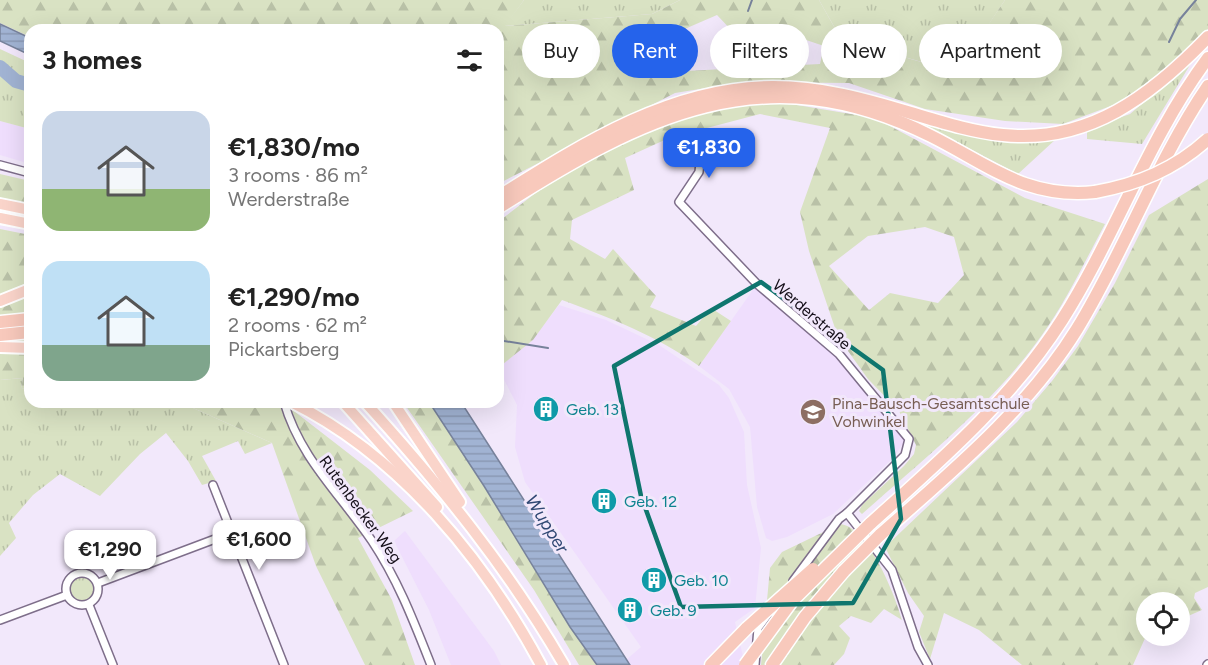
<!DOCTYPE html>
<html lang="en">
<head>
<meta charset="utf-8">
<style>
	body { margin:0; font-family:Figtree,sans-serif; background:#f6f6f6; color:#222; height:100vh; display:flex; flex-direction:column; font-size:22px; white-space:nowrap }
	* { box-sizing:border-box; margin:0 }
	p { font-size:20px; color:#767676 }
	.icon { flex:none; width:33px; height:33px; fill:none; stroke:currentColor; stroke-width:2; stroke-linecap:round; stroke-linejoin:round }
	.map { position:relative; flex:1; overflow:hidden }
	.details { position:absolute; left:24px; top:24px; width:480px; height:384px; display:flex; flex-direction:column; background:#fff; border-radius:18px; box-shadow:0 6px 24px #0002 }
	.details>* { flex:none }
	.top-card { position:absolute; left:522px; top:24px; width:570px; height:54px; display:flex; gap:12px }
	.buttons { position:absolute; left:1136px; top:592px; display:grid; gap:12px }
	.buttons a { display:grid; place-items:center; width:54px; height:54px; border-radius:50%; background:#fff; box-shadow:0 6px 24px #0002; font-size:30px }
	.price { position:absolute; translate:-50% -51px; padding:0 14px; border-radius:12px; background:#fff; color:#222; font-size:20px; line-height:39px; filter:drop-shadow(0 2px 3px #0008) }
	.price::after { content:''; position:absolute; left:50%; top:36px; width:18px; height:14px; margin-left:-9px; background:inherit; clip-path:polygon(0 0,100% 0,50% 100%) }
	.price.on { background:#2563eb; color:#fff }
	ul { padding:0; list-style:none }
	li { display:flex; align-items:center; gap:18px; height:150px; padding:0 18px }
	li span { display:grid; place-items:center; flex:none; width:168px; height:120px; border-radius:18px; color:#555 }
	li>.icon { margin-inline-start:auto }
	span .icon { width:72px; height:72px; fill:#fffc; stroke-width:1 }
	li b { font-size:26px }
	h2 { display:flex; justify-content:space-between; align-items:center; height:72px; padding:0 18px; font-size:26px }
	.chip { padding:0 21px; border-radius:27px; background:#fff; box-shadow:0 6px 24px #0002; font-size:21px; line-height:54px }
	.chip.on { background:#2563eb; color:#fff }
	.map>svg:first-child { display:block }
</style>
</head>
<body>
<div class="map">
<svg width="1208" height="665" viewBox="0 0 1208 665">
	<defs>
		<pattern id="grass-tufts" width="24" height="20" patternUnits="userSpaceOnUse" patternTransform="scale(1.5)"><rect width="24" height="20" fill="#d9e2c3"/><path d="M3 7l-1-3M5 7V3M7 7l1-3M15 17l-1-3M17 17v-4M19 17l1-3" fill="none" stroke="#b9c1a7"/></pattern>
		<pattern id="forest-firs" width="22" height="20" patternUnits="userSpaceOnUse" patternTransform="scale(1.5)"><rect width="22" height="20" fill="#d9e2c3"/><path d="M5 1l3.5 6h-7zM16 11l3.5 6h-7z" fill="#b9c1a7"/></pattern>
		<pattern id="water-rules" width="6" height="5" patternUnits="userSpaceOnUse" patternTransform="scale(1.5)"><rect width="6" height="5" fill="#a1b3d3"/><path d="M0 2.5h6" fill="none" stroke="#8a99b4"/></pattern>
	</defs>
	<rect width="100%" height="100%" fill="#f2e8fb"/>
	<g fill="#efdefd">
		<path d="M0 121 30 129V164L0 155Z"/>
		<path d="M755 287 833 352 870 393 905 441 892 459 833 514 787 537 772 541 766 538 757 507 750 427 729 389 699 366Z"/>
		<path d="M559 305 606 320 659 345 719 385 729 398 744 432 747 485 761 548 755 608 735 622 745 665H630L626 660 641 647 525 482 515 447 517 405 498 368 533 339Z"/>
		<path d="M405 531 494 651 501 665H451L429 610 394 541Z"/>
	</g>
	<g fill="url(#grass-tufts)">
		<path d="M524 0H680L652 14 504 26Z"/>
		<path d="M819 0H1005L957 72 841 39Z"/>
		<path d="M0 49 30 63V129L0 121Z"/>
		<path d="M1193 60 1142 144 1087 139V129L1130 114Z"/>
		<path d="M911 118 1028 141 1056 139 1018 174Z"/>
		<path d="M23 378 21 388 30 389V402H141L193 408 272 443 245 454 238 441 202 456 216 481 202 485 188 461 166 433 140 454 100 496 60 474 33 495 9 523 16 538 0 556V380Z"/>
		<circle cx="82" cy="589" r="13"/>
	</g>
	<g fill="url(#forest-firs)" fill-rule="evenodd">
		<path d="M0 0H524L505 26 652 14 680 0H819L841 39 956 72 1005 0H1208V29L1189 49 1124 101 1063 124 1005 121 925 109 849 83 744 82 675 93 498 184V30H30V37L0 23ZM717 15 735 34 748 33 761 25 824 46 820 64 686 71 680 31Z"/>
		<path d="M773 101 875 118 1025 198 1105 224C1085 261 1067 300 1042 335 993 404 925 458 862 514L859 511 862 505 904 466 914 454 916 445 899 411 868 379 838 337 809 251 800 212 830 128 760 114 669 138 625 158 634 190 572 220 570 239 605 259 613 249 656 296 650 307 696 326 711 308 731 321 699 366C655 335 613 319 562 300L533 340 498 368V222L555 178 637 135 708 107ZM925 227 954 237 964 275 938 303 890 293 869 310 829 266 868 236Z"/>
		<path d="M0 174 30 181V205L0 198Z"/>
		<path d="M1208 179V587L1195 593 1194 598 1202 610 1179 620V603H1146V636L1133 665H1022L979 630 944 613 930 659 919 632 924 616 908 593 885 547 1017 422 1052 381 1078 346 1115 283 1149 215Z"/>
		<path d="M0 229 30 235V389L21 388 23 378 0 380Z"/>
		<path d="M141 402H327L332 407 290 408 370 470 413 511 358 538 392 600 415 665H365L316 566 272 443 193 408Z"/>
		<path d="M403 402H429L484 486 570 627 597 665H579L534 590Z"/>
		<path d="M840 524C868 526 896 597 902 620L884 609 871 623 851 616 839 626 850 638 844 654 834 665H761L770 568 782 552Z"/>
	</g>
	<g fill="url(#water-rules)" stroke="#77829b" stroke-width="1.5">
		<path d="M0 24 30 38V55L0 41Z"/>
		<path d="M429 402H461L630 665H597L570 627 484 486Z"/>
	</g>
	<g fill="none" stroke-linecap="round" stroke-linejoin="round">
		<g stroke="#77829b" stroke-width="2">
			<path d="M748 11 752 0"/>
			<path d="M1169 42 1180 19 1196 0"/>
			<path d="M498 340 548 348"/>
		</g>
		<path stroke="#a1b3d3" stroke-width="14" d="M0 67 16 81 30 85"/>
		<g stroke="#7e6e8a" stroke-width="10">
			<g id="minor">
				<path d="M709 136 702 142 699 172 679 202 757 284 839 354 909 439 905 455 847 513 892 570 918 647 928 665"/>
				<path d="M0 165 30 173"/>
				<path d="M284 402C300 458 340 494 372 541 398 580 414 622 431 665"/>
				<path d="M213 485 284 665"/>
				<circle cx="82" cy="589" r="16"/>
				<path d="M793 581 839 519 847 513"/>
				<path d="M98 583 231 533"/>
				<path d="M89 605 113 665"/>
				<path d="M0 620 67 595"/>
				<path d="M755 665 758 628 767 616"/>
				<path d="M1207 665 1208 664"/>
			</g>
		</g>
		<g stroke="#fff" stroke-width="14">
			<g id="trunk">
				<path d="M0 204 30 210"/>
				<path d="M0 218 30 224"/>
				<path d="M0 301 30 289"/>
				<path d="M0 347 30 348"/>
				<path d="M291 402C400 456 484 559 541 665"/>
				<path d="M343 402 437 507"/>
				<path d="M365 402C441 486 507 567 564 665"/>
				<path d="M393 402 460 502"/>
			</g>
		</g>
		<g stroke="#fff" stroke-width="15">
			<g id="motorway">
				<path d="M498 197C581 145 671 87 773 87 821 87 865 99 911 113 941 122 972 132 1003 135 1089 144 1152 95 1208 37"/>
				<path d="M498 208C641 117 764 52 931 136 989 165 1026 199 1095 192"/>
				<path d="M0 322 30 319"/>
				<path d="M0 335 30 332"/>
				<path d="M870 524C940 461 1011 400 1062 320 1116 235 1148 138 1208 58"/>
				<path d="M880 535C950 473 1027 410 1077 329 1125 251 1156 162 1208 86"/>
				<path d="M711 665 747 628"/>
				<path d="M772 665 805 617 844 571"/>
			</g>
		</g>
		<use href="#minor" stroke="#fff" stroke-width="7"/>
		<use href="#trunk" stroke="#fad4ca" stroke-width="10"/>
		<use href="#motorway" stroke="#f8c9bc" stroke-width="12"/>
		<g stroke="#fff" stroke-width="15" stroke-linecap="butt">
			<g id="motorway-bridge">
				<path d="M1095 192C1139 184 1175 169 1208 139"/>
				<path d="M844 571 880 535"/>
				<path d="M747 628 813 569"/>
				<path d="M745 665 792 601 870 524"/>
			</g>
		</g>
		<use href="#motorway-bridge" stroke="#f8c9bc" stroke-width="12"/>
	</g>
	<path fill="none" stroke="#0f766e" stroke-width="4.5" stroke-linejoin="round" d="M761 282 883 370 901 519 853 603 681 607 641 496 614 366Z"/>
	<defs>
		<g id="building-disc" transform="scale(1.35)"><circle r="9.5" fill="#0f9aa8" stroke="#f2e8fb"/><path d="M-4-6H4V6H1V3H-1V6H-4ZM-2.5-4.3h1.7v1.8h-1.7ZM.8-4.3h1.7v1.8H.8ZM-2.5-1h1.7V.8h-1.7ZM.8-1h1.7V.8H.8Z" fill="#fff"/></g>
		<g id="school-disc" transform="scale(1.35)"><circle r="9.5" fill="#8d6e63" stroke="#f2e8fb"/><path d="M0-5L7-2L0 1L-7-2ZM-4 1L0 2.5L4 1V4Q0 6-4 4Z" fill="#fff"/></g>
	</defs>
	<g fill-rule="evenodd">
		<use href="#building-disc" x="546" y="409"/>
		<use href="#school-disc" x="813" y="412"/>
		<use href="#building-disc" x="604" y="501"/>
		<use href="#building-disc" x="654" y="580"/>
		<use href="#building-disc" x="630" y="610"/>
	</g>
	<g text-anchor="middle" stroke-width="6" stroke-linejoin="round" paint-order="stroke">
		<g font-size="16" fill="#140e18" stroke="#f2e8fb">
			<text transform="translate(812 314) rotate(41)" y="6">Werderstraße</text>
			<text transform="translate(361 509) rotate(54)" y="6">Rutenbecker Weg</text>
		</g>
		<g font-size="16" fill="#785e54" stroke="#f2e8fb" text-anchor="start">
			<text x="832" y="409">Pina-Bausch-Gesamtschule<tspan x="832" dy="18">Vohwinkel</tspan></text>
		</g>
		<g font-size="16" fill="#0d838f" stroke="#f2e8fb" text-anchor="start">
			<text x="566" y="415">Geb. 13</text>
			<text x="624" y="507">Geb. 12</text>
			<text x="674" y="586">Geb. 10</text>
			<text x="650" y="616">Geb. 9</text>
		</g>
		<g font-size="18" font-style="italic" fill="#304873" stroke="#f2e8fb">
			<text transform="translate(547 524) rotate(58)" y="6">Wupper</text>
		</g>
	</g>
</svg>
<div class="buttons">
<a><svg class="icon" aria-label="locate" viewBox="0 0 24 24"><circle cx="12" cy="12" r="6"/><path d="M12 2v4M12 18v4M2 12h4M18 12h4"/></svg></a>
</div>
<b class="price on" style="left:709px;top:179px">€1,830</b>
<b class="price" style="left:259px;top:571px">€1,600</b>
<b class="price" style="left:110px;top:581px">€1,290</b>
<div class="top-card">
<a class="chip">Buy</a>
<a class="chip on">Rent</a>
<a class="chip">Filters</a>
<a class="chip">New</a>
<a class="chip">Apartment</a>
</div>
<section class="details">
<h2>3 homes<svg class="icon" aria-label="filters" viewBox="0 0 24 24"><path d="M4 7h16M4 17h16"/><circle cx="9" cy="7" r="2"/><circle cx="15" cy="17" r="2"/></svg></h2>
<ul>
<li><span style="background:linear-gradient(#c9d6e8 65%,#8fb573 0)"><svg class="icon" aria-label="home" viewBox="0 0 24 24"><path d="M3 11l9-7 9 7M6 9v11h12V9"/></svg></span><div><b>€1,830/mo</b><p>3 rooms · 86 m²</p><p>Werderstraße</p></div></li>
<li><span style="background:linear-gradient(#bfe0f5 70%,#7fa58c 0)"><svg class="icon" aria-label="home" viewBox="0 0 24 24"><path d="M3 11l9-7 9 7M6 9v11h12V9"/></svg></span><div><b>€1,290/mo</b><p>2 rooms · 62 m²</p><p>Pickartsberg</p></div></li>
</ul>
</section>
</div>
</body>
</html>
